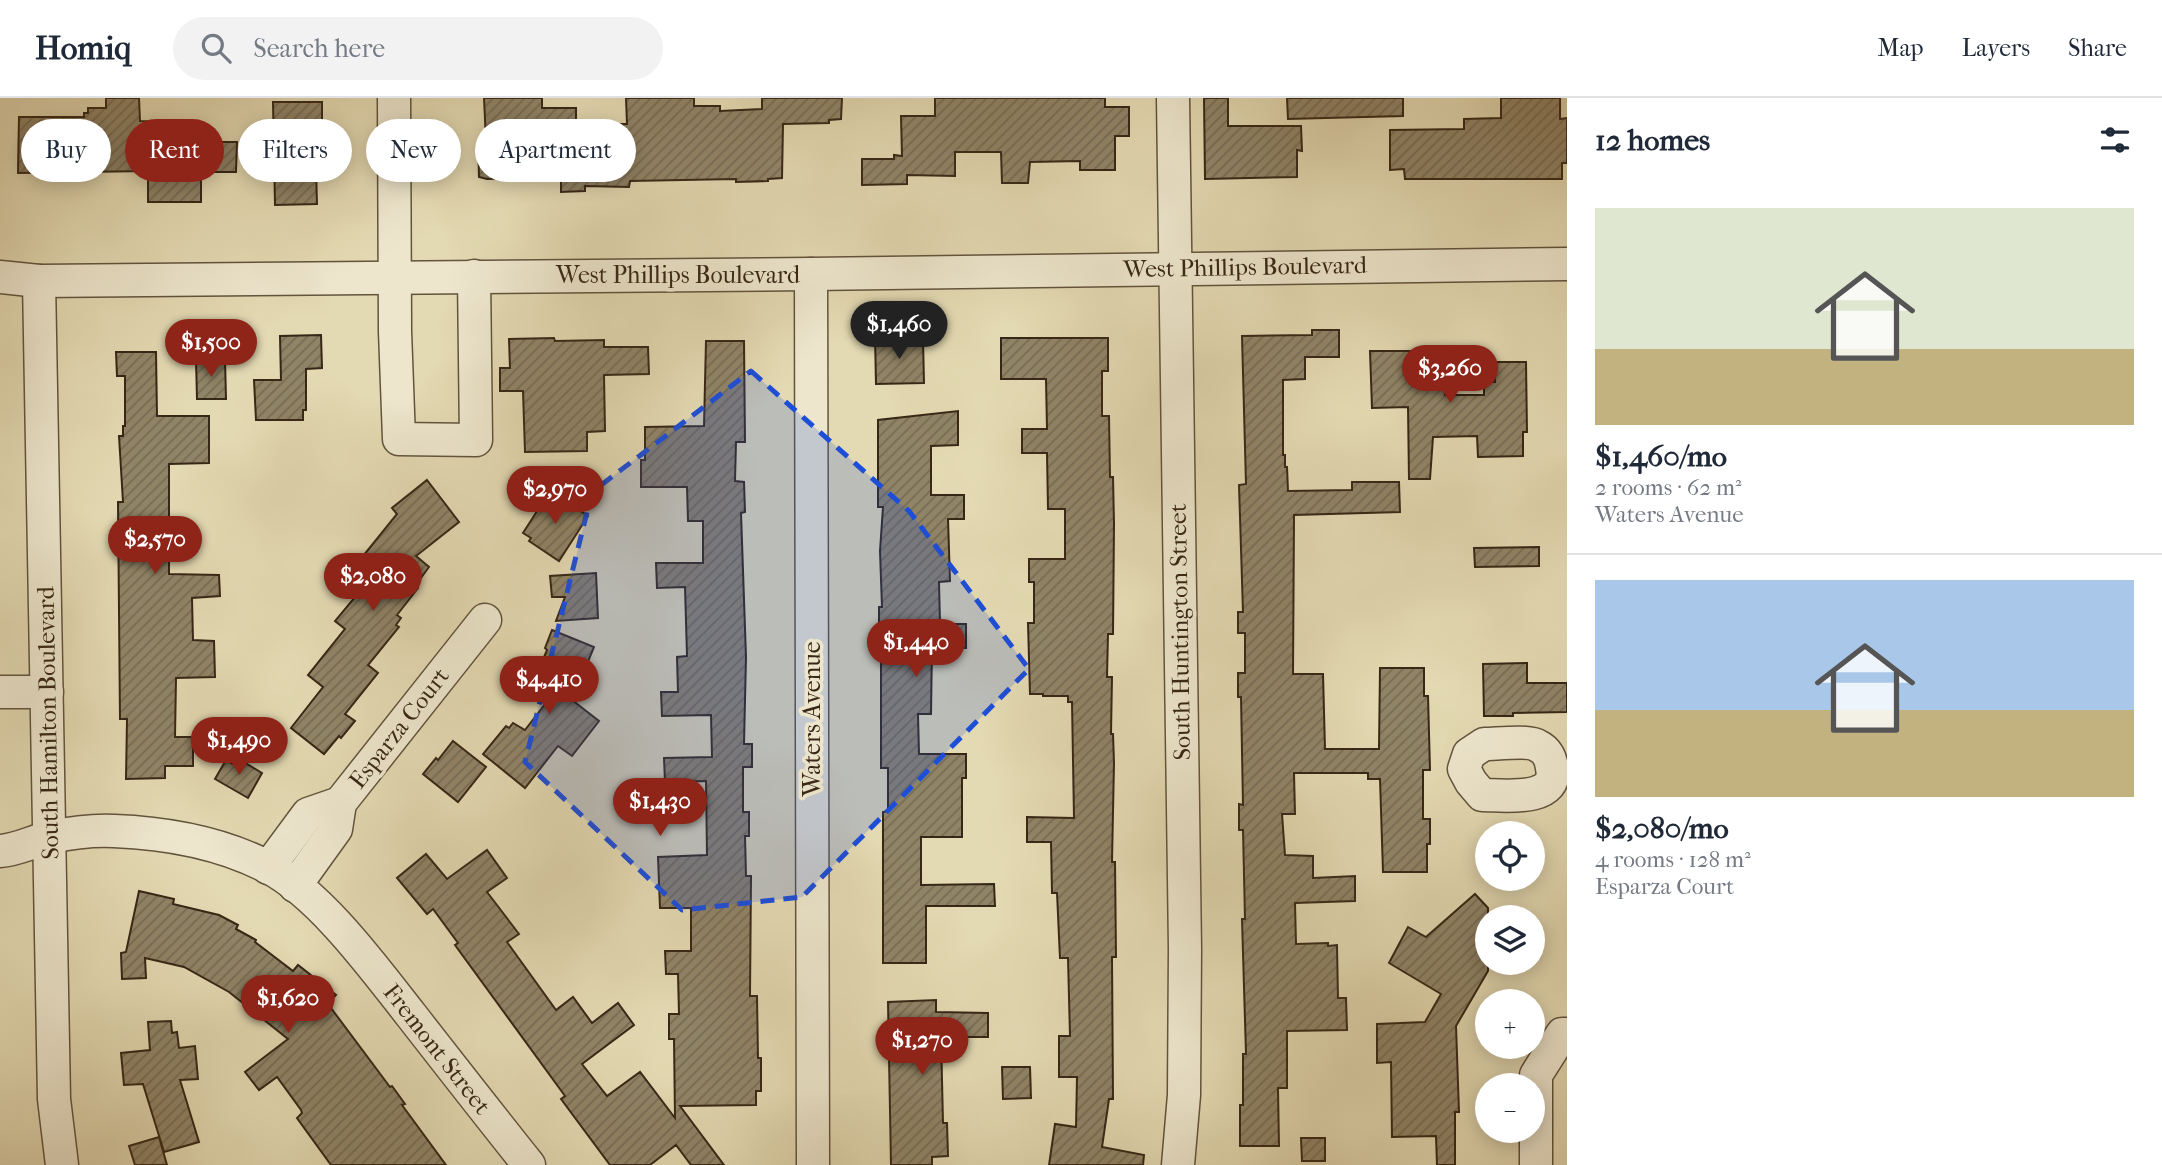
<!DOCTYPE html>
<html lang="en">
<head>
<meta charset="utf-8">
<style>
	body { margin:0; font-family:"IM FELL French Canon",serif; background:#f2f2f3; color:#1f2937; height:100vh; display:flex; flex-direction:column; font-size:26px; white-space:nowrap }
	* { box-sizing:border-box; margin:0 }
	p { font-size:23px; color:#747a83 }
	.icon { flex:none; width:38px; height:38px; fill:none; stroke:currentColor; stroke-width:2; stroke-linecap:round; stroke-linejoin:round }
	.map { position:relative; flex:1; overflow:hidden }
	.side { display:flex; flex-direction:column; background:#fff; width:595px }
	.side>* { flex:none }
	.hud { position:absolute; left:21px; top:21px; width:665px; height:63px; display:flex; gap:14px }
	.controls { position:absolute; left:1475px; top:723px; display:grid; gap:14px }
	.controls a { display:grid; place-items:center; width:70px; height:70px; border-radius:50%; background:#fff; box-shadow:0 4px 18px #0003; font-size:35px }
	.price { position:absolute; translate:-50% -60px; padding:0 16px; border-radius:24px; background:#8f2418; color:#fff; font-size:23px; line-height:46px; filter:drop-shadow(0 2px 4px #0008) }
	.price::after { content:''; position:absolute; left:50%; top:42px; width:21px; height:16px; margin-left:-10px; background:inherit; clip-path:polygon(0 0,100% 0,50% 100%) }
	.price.active { background:#222; color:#fff }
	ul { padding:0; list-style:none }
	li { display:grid; align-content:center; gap:14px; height:371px; padding:0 28px }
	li+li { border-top:2px solid #e0e1e3 }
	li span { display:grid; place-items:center; height:217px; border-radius:0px; color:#555 }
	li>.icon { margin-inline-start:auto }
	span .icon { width:126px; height:126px; fill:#fffc; stroke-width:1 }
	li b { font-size:30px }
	h2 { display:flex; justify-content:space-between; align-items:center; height:84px; padding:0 28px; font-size:30px }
	.tag { padding:0 24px; border-radius:32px; background:#fff; box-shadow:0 4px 18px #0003; font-size:24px; line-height:63px }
	.tag.active { background:#8f2418; color:#fff }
	header { display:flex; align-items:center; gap:42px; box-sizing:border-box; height:98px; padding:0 35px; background:#fff; border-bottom:2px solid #e0e1e3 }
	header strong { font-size:33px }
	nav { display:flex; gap:38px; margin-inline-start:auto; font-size:24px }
	.search { width:490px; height:63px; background:#f2f2f3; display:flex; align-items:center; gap:18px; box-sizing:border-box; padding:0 24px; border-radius:38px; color:#747a83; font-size:26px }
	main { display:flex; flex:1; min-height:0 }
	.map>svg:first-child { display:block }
</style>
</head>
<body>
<header>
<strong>Homiq</strong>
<div class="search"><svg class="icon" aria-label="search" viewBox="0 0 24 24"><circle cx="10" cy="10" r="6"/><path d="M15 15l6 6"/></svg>Search here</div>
<nav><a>Map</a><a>Layers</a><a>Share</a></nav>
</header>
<main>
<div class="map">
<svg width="1567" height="1067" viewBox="0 0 1567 1067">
	<defs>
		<pattern id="building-hatch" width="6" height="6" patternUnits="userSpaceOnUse" patternTransform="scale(1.75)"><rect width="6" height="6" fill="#908467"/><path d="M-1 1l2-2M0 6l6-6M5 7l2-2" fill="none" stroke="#766c54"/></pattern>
	</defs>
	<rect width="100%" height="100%" fill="#e3d9b2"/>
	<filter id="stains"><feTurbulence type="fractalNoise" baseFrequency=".00286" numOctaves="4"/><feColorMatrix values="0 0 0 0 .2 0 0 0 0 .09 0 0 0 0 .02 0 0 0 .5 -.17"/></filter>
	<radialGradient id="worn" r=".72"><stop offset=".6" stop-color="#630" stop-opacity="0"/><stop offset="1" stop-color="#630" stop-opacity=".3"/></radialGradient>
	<g fill="url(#building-hatch)" stroke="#372716" stroke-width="2">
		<path d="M106 0H139L140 23 201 24V44H237L236 74H201V104H148V73L18 75 19 19H84V15H88V10H106Z"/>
		<path d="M484 0H542V10H576V45L618 44V26H627L626 0H694V8H720V13L762 11V0H842L841 21 829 22V25L783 26 782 80 768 81V83L736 84V81L630 83 629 89 585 88V93L561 94V79L487 81 479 79 478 44 486 43Z"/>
		<path d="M935 0H1105V9H1129V38H1115V72H1080V63L1030 64 1028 85H1002L1001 54H955V78L907 77V86L862 87V61H894V57L902 58 901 18H935Z"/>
		<path d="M1204 0H1228V28H1301L1302 53 1297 52V79L1205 81Z"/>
		<path d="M1287 0H1403V18L1288 21Z"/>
		<path d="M1501 0H1560V21L1567 20V65H1562V81H1405L1404 71 1390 72V32L1464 31V21L1501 20Z"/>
		<path d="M273 4H322V37H315L317 106 275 107Z"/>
		<path d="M1312 232H1339V259H1305V281L1283 282V357H1285V369H1287L1288 393 1352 392V384H1399L1400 414 1294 417 1293 576H1323L1325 651H1379L1380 570H1424V598H1428L1430 672H1423V721H1430V746H1427V774H1383L1380 681H1368V675H1294L1295 716H1282L1285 757 1313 758V780L1355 778V803L1295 805 1296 846 1328 845V848L1337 847 1338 900H1346L1347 932 1287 933V990H1278L1279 1048H1240V1007H1243V956H1246L1242 821H1245L1243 732H1239V706L1243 707 1241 599H1238V575H1245V535H1238V514H1243L1239 387 1246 386 1242 238 1312 237Z"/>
		<path d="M321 237 322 270 306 271V312H303V322H256L254 282H281L280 238Z"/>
		<path d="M875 238H900V242H923L924 285 876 286Z"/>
		<path d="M554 240 555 243 604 242V249H648L649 276 604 277 605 333 587 334V353L525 354 523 293H500V270H510L509 241Z"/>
		<path d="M1001 240H1108V273H1102V318H1109L1110 379H1113L1114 426 1113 536H1108L1107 579H1112L1111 636H1113L1114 665 1112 764H1115L1116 859H1112L1113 1001H1109L1102 1049 1144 1057 1143 1067H1049L1055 1026 1076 1029 1077 979H1059V938H1070L1068 860H1060L1057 795H1052L1051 744H1027V719L1074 720 1072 604H1068V598H1043V596H1030L1028 525H1034V484H1029V461H1065V411H1048L1047 355H1022V331H1047L1046 281H1001Z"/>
		<path d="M706 243H744L745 344H736L735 383 744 384 745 414 741 415 746 559 744 646H752V669H743V714H749V738H745L746 778H751L750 898H757L758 960H761V993H756V1007L680 1008 724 1067H691L676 1047 650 1067H610L561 1001 565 998 455 847 458 845 433 811 427 816 397 780 426 756 447 781 487 752 507 780 487 794 519 836 507 844 556 912 573 899 592 925 618 905 634 927 582 966 607 998 640 974 675 1020 674 941H669V916H679L678 876H666L665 853H691V810H660L658 759 707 757 706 683 665 684 664 660 712 659 711 617 662 618 661 594H678L677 559 687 558 685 489 657 490 656 465H703V423H688L687 389H641V362H645V329L704 328Z"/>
		<path d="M1370 253H1444L1445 297H1484V284H1495L1494 264H1526L1527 334H1523V358L1478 359 1477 338 1433 339 1430 381H1409L1408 309 1372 310Z"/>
		<path d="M116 254H156L157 318H209V365L169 366V476L219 477 220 498 192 500 193 542 214 543 215 579 176 580 175 639H193V668H165V680L126 681 127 621H120L118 404H123L119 338H123V328H125V278H117Z"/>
		<path d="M196 261H225L226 301H197Z"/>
		<path d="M958 313V347L931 348V397H964V421H948L950 483 939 484 940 526H966V550L932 549 931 616H918L919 656H966V680H962V739H921V787L994 786 995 808H926V865H883V714L888 713V670H881V537H879V509H882L880 453 883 409H878V322Z"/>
		<path d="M427 382 459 424 416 458 429 469 415 488 418 490 397 517 401 520 396 527 399 529 368 567 378 575 345 616 355 623 341 640 339 638 324 656 291 630 323 589 308 577 345 531 335 523 366 486 351 473 397 416 392 410Z"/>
		<path d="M550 393 588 418 559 463 529 443 531 440 523 435Z"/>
		<path d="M1539 449V468L1475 469 1474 450Z"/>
		<path d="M596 475 598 520 556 523 565 499H552L550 478Z"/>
		<path d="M552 532 594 549 572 602 599 623 572 658 558 648 525 690 483 656 506 628 509 630 513 625 525 632 562 584 538 574 547 552 545 550Z"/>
		<path d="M1527 565V585H1567V614L1513 615V618H1484L1483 566Z"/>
		<path d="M453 643 486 669 458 704 423 676 436 660 438 662Z"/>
		<path d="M226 662 238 669 242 663 262 675 248 700 215 681Z"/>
		<path d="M139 793 174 801 173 806 219 817 238 827 236 831 256 842 255 844 293 873 298 867 336 897 328 906 390 989 392 988 405 1006 402 1007 446 1067H331L297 1020 302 1015 301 1012 277 979 259 992 245 974 288 941 229 894 184 869 145 860 146 880 122 881 121 855 126 854Z"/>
		<path d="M1475 796 1488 810V873L1456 928 1459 1014H1455V1067H1437L1436 1038 1392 1039 1391 964 1377 965V926L1425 924 1441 896 1389 865 1408 829 1426 839Z"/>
		<path d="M936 902V914L988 915V939H941L943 1025H947L948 1058 932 1059V1067H891L888 904Z"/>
		<path d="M171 923 172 935 177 934 179 950 195 948 198 981 180 982 199 1044 164 1054 143 986 124 987 121 955 150 952 148 924Z"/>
		<path d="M1002 969H1030L1031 1000 1003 1001Z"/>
		<path d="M159 1039 167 1067H135L129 1048Z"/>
		<path d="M1301 1040H1325V1063H1302Z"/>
	</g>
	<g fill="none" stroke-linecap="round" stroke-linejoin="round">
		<g stroke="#62543d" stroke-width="35">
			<g id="minor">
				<path d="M394 0 395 233 399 341 476 342 474 178"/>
				<path d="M1173 0 1185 851 1184 997 1178 1067"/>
				<path d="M811 176 813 1067"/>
				<path d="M0 179 39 183 811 176 1567 166"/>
				<path d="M39 183 54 1001 62 1067"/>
				<path d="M0 594H47"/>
				<path d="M1484 646C1497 646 1529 642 1538 648 1547 652 1551 661 1552 670 1559 705 1502 697 1482 697L1471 684 1464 671 1469 656Z"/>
				<path d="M0 753C18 752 33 743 51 739 70 735 94 732 114 733 167 735 221 745 268 769 321 797 374 870 411 917 450 967 489 1017 529 1067"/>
				<path d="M268 770 308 716 340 705"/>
				<path d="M295 788 336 731 340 705 485 522"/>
				<path d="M1536 1067V977L1562 936H1567"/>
			</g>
		</g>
		<use href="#minor" stroke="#ede6cd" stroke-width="32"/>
	</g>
	<path fill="#1d4ed8" fill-opacity="0.2" stroke="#1d4ed8" stroke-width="5" stroke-dasharray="14 9" stroke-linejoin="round" d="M751 273 909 413 1029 571 802 799 682 812 525 664 592 394Z"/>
	<g text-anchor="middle" stroke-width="7" stroke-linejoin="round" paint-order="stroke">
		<g font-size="24" fill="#372716" stroke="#ede6cd">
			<text transform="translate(1245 169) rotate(-1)" y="8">West Phillips Boulevard</text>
			<text x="678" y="185">West Phillips Boulevard</text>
			<text transform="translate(1180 534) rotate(-91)" y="8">South Huntington Street</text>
			<text transform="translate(812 621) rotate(-90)" y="8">Waters Avenue</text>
			<text transform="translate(48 625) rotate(-91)" y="8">South Hamilton Boulevard</text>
			<text transform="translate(399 630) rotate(-52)" y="8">Esparza Court</text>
			<text transform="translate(437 951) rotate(52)" y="8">Fremont Street</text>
		</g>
	</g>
	<rect width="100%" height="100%" filter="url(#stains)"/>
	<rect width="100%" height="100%" fill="url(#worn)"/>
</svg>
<div class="controls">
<a><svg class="icon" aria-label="locate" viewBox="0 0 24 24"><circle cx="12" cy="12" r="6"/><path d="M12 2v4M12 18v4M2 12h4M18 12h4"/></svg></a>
<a><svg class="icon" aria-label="layers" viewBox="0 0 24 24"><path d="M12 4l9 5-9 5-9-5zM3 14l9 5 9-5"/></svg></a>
<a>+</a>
<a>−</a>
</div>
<b class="price active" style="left:899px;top:263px">$1,460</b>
<b class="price" style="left:211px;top:281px">$1,500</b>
<b class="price" style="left:1450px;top:307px">$3,260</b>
<b class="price" style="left:555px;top:428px">$2,970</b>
<b class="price" style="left:155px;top:478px">$2,570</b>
<b class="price" style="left:373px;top:515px">$2,080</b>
<b class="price" style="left:916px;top:581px">$1,440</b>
<b class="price" style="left:549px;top:618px">$4,410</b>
<b class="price" style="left:239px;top:679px">$1,490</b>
<b class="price" style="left:660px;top:740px">$1,430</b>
<b class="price" style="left:288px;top:937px">$1,620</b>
<b class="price" style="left:922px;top:979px">$1,270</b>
<div class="hud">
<a class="tag">Buy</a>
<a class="tag active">Rent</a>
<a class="tag">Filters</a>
<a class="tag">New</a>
<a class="tag">Apartment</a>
</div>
</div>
<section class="side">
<h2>12 homes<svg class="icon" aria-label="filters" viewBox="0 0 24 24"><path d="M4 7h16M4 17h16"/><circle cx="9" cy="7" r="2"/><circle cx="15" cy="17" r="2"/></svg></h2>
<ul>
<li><span style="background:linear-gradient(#dfe7d0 65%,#c2b280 0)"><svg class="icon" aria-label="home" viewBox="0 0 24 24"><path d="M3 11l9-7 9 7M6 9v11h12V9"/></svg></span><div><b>$1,460/mo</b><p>2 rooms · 62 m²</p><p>Waters Avenue</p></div></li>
<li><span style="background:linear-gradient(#a9c7e8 60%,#c2b280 0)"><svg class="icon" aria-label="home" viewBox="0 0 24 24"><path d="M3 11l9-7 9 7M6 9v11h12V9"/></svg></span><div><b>$2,080/mo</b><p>4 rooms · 128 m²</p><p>Esparza Court</p></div></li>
</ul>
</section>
</main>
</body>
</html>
